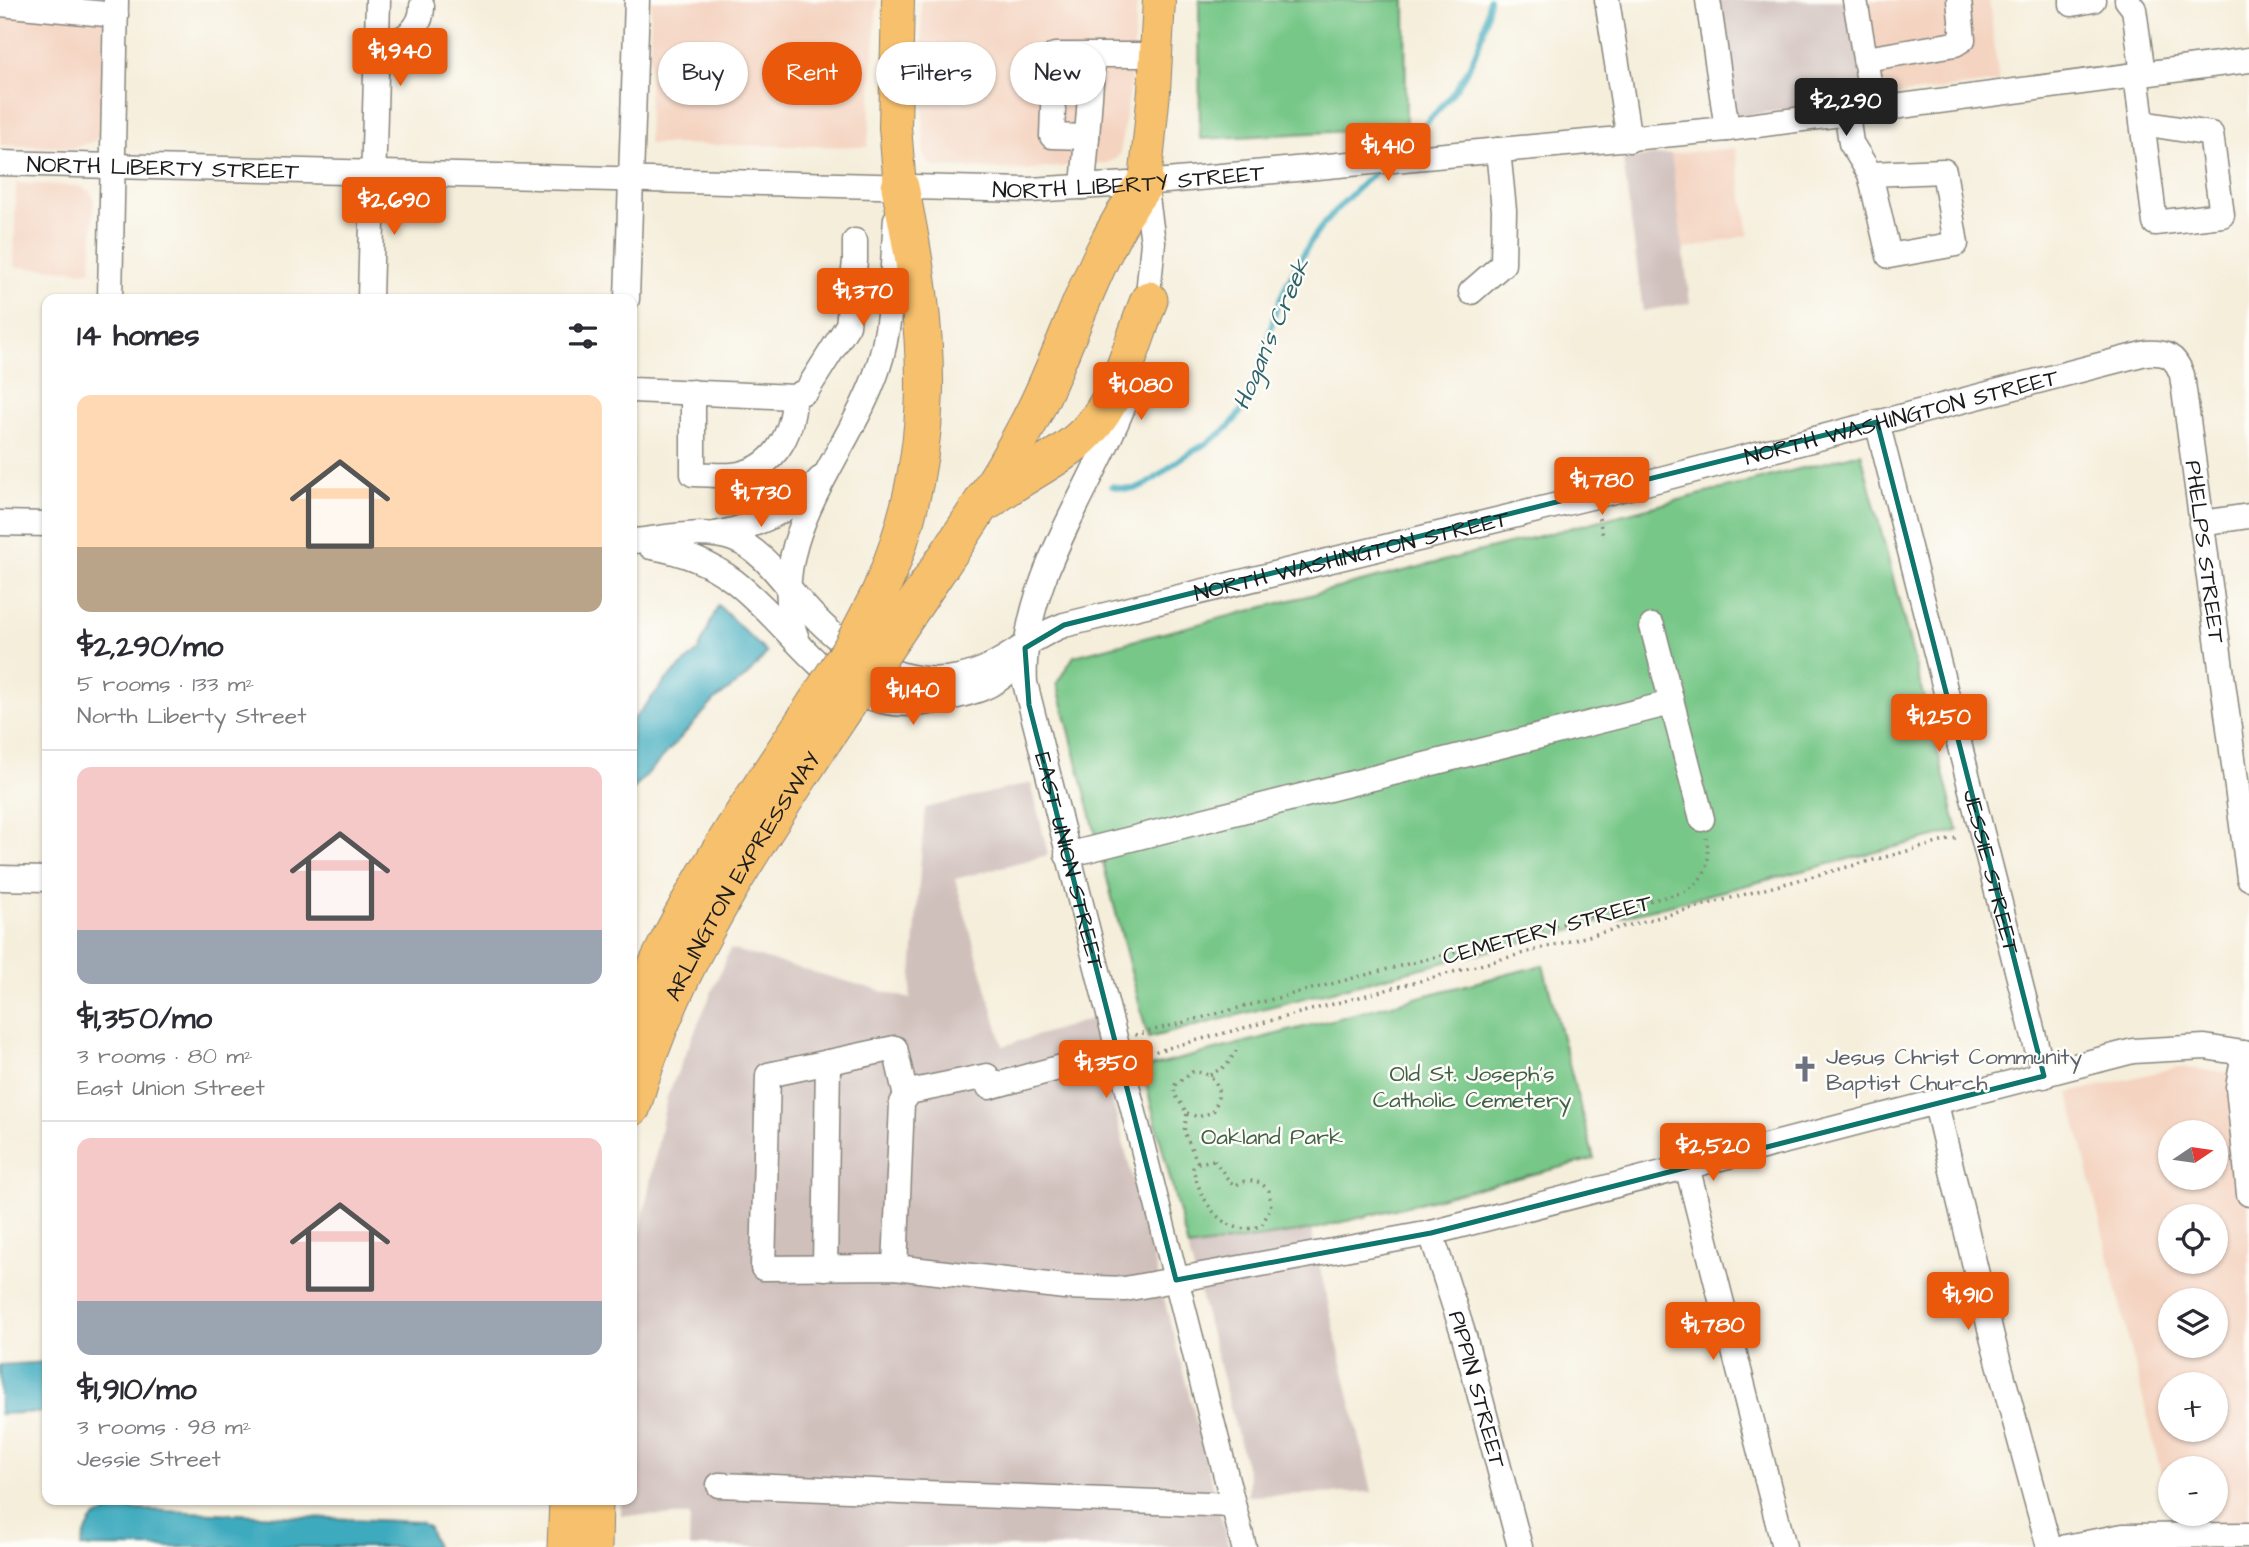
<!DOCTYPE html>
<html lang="en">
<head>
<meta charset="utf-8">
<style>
	body { margin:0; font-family:"Architects Daughter",sans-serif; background:#f7f7f7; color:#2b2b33; height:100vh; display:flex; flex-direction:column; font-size:26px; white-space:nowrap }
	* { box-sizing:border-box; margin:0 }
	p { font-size:23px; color:#7c7c81 }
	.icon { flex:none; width:38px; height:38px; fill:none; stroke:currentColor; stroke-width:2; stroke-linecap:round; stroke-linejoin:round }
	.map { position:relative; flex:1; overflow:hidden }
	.panel { position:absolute; left:42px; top:294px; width:595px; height:1211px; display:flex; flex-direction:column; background:#fff; border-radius:14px; box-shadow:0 2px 5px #0004 }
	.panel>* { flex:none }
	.top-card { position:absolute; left:658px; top:42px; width:665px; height:63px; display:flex; gap:14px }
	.needle { width:46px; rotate:77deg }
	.fabs { position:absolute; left:2158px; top:1120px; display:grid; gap:14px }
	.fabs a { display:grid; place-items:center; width:70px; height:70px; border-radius:50%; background:#fff; box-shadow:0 2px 5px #0004; font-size:35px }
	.price { position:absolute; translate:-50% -60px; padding:0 16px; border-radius:7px; background:#ea580c; color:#fff; font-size:23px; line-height:46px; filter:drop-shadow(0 2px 4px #0008) }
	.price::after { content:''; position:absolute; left:50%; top:42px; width:21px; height:16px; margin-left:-10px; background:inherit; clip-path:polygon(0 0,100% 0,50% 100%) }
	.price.on { background:#222; color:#fff }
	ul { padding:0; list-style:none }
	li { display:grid; align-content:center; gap:14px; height:371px; padding:0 35px }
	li+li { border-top:2px solid #e1e1e2 }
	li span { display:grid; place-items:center; height:217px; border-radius:14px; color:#555 }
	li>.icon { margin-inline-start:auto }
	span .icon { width:126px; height:126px; fill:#fffc; stroke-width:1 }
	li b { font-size:30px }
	h2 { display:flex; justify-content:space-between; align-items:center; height:84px; padding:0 35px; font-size:30px }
	.pill { padding:0 24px; border-radius:32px; background:#fff; box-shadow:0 2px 5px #0004; font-size:24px; line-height:63px }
	.pill.on { background:#ea580c; color:#fff }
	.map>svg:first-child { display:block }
</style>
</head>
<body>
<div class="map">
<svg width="2249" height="1547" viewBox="0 0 2249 1547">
	<rect width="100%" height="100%" fill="#fdfcf7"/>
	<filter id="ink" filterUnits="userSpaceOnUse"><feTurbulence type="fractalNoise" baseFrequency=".0143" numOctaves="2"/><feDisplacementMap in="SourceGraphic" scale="14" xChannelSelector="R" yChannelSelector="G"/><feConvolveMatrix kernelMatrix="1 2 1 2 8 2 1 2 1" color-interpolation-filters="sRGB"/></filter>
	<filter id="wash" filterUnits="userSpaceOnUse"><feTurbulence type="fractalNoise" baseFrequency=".00686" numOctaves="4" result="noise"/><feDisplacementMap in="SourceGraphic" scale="28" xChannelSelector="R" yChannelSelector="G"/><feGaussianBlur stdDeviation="1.57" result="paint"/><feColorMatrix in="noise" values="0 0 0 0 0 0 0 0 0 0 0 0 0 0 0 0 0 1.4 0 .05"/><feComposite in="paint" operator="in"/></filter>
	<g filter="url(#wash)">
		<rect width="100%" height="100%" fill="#f5eedb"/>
		<g fill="#f4d3c0" fill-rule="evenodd">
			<path d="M0 0H104L102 134 94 141 74 148 0 145Z"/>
			<path d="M651 0H877L868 147 648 144Z"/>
			<path d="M921 0H1137L1132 73 1120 154 1116 159 1106 163 1022 170 936 167 928 163 924 155Z"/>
			<path d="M1851 0H1989L1999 82 1865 99Z"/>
			<path d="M1735 148 1749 235 1683 250 1671 154Z"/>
			<path d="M16 183 79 186 90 191 94 199 91 271 14 267Z"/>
			<path d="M2178 1067 2249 1075V1526L2173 1524 2171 1514H2216V1468H2170V1511L2069 1093ZM2170 1132H2216V1178H2170ZM2170 1216H2216V1262H2170ZM2170 1300H2216V1346H2170ZM2170 1384H2216V1430H2170Z"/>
		</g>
		<g fill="#d0c0bc">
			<path d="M1718 0H1851L1865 99 1733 117Z"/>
			<path d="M1671 154 1690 303 1643 311 1623 159Z"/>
			<path d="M1031 783 1048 855 955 879 1003 1046 1091 1019 1229 1547H689L690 1516 621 1515V1500H632V1274L667 1097 730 949 910 999 925 808Z"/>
			<path d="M1311 1230 1372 1492 1248 1496 1249 1478 1188 1248Z"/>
		</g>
		<g fill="#77c788" stroke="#4a7252" stroke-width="2">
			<path d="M1199 0H1405L1406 128 1200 139Z"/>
			<path d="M1861 453 1958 831 1148 1038 1057 683 1074 656Z"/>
			<path d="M1543 965 1594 1159 1311 1230 1188 1248 1142 1069Z"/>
		</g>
		<g fill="#3eaabe" stroke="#2d636d" stroke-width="2">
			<path d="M718 605 767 653 747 676 715 700 632 791V721L668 678 698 651Z"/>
			<path d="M47 1362V1412L0 1414V1365Z"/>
			<path d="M123 1509 420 1522 429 1528 436 1547H81C91 1516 92 1515 123 1509Z"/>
		</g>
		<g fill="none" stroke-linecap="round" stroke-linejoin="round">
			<g stroke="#3eaabe" stroke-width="6">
				<path d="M1396 152C1446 105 1481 71 1489 0"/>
				<path d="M1112 486C1139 496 1152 481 1172 465 1192 449 1216 442 1233 422 1258 393 1263 355 1273 320 1280 295 1294 269 1307 248 1325 217 1353 193 1378 169"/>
			</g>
		</g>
	</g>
	<g filter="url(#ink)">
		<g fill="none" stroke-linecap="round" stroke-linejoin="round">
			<g stroke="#88857c" stroke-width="27">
				<g id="minor">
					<path d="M1607 0 1629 140"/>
					<path d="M1708 0 1727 129"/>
					<path d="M1855 0 1874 111"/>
					<path d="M2072 0V4L2093 0"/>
					<path d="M2127 0 2134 9 2143 74"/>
					<path d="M0 4 116 15"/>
					<path d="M378 48C400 41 422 32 422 6"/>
					<path d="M1093 55 1087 137 1052 136 1055 55H1157"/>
					<path d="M1866 59 1955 44 1963 39 1959 0"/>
					<path d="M2136 75 2155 223 2222 215 2211 134 2142 123"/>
					<path d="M1847 115 1851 143 1870 174 1889 256 1956 244 1944 171 1870 174"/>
					<path id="s1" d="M0 163 1030 190 1145 183 1727 129 2249 60"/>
					<path d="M1145 183 1153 242 1146 316"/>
					<path d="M1083 187 1087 137"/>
					<path d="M1471 292 1503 264 1504 210 1498 150"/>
					<path d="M110 299 116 0"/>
					<path d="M370 299 378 0"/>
					<path d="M627 299 637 0"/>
					<path d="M632 390 794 397 807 390 848 325 855 261V241"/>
					<path d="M693 392V474C705 474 719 476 732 475 774 471 793 434 794 397"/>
					<path id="s2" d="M1126 399C1093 488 1019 584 1025 683L1244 1547"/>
					<path id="s3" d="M1877 422 2044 1076"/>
					<path d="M0 523 47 524"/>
					<path d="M2201 523 2249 516"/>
					<path d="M715 534C756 527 792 511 820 479"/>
					<path id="s4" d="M632 541C662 539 703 528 733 539 760 549 778 575 796 596 836 644 892 691 959 677 1003 668 1025 639 1064 625L1595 496 2146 353C2166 352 2175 355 2182 375L2249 878"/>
					<path d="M651 547C682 552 709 562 734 581 805 636 839 726 945 699 969 693 990 689 1008 672"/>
					<path d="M1652 626 1702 819"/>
					<path d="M798 642C759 543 849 456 878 368 893 324 892 265 896 219"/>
					<path d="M1067 855 1671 703"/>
					<path d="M0 878 47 879"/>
					<path d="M2244 1053 2238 1087 2249 1194"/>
					<path d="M906 1097 895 1048 768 1075 763 1268 895 1267 1065 1287 1125 1289 1431 1233 2133 1051 2205 1047 2249 1054"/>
					<path d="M1936 1104 1993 1341 2049 1547"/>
					<path d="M1687 1166 1784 1547"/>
					<path id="s5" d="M1431 1233 1464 1336 1520 1547"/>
					<path d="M895 1267 902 1103 909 1092 987 1076 989 1087 1117 1052"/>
					<path d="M825 1268 828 1062"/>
					<path d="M719 1485 1233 1505"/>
					<path d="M2066 1547 2123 1536 2249 1535"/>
				</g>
			</g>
			<g stroke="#88857c" stroke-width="34">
				<g id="major">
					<path d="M898 0 895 127 900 187"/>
					<path d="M1145 183 1154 91 1159 0"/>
				</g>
			</g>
			<g stroke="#88857c" stroke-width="39">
				<g id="highway">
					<path d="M990 500C1020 475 1060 460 1087 432 1120 398 1132 343 1149 300"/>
					<path d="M879 595C941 452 931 335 900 187"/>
					<path d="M908 614C954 545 1003 477 1039 402 1073 330 1097 247 1145 183"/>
					<path d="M632 1023C674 914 739 820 803 723"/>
					<path id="s6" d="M632 1107C669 971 748 856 824 739"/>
					<path d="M566 1547 568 1500"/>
					<path d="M593 1547 594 1500"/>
				</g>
			</g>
			<g stroke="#88857c" stroke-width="3.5" stroke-dasharray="2 5" stroke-linecap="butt">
				<path d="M1599 518 1603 536"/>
				<path d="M1135 1035 1684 892C1706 879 1712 862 1706 838"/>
				<path d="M1142 1055 1960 837"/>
				<path d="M1210 1075 1227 1065 1239 1046"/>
				<path d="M1187 1113 1198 1117 1213 1112C1224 1092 1218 1071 1192 1072L1175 1085 1174 1093 1187 1113 1184 1132 1198 1163"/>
				<path d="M1214 1160 1230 1182 1236 1185C1249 1178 1259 1179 1269 1191L1271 1207 1262 1225C1224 1241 1200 1200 1193 1168L1198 1163Z"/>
			</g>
			<use href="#minor" stroke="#fff" stroke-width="24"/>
			<use href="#major" stroke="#f7c06c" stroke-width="32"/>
			<use href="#highway" stroke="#f7c06c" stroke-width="37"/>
			<g stroke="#88857c" stroke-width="39" stroke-linecap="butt">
				<g id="highway-bridge">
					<path d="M803 723 852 647 879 595"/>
					<path d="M824 739 908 614"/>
				</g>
			</g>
			<use href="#highway-bridge" stroke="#f7c06c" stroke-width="37"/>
		</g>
	</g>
	<path fill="none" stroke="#0f766e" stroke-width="5" stroke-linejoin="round" d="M1877 422 2044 1076 1431 1233 1176 1280 1029 705 1025 648 1064 625Z"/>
	<defs>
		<g id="church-bare" transform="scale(2.1)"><path d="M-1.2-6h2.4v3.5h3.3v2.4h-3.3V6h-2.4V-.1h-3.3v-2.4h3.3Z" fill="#6b7280" stroke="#fdfcf7" stroke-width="2.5" paint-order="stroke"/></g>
	</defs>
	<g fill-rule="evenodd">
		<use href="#church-bare" x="1805" y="1069"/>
	</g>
	<g text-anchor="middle" stroke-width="5" stroke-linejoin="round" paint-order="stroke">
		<g font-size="23" fill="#1c1c1c" stroke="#fdfcf7">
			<text dy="8" stroke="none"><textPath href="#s1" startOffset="163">NORTH LIBERTY STREET</textPath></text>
			<text dy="8" stroke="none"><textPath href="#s1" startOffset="1129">NORTH LIBERTY STREET</textPath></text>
			<text dy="8" stroke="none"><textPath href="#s4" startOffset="1360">NORTH WASHINGTON STREET</textPath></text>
			<text dy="8" stroke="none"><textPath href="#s4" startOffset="1838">PHELPS STREET</textPath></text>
			<text dy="8" stroke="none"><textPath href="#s4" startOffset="793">NORTH WASHINGTON STREET</textPath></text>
			<text dy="8" stroke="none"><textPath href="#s2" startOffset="488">EAST UNION STREET</textPath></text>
			<text dy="8" stroke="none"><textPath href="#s3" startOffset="464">JESSIE STREET</textPath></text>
			<text dy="8" stroke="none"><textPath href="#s6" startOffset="257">ARLINGTON EXPRESSWAY</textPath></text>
			<text transform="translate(1547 929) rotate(-15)" y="8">CEMETERY STREET</text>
			<text dy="8" stroke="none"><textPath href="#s5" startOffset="163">PIPPIN STREET</textPath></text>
		</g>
		<g font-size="23" fill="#5b616d" stroke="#fdfcf7" text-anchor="start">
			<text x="1826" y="1064">Jesus Christ Community<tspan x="1826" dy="26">Baptist Church</tspan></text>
		</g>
		<g font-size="23" fill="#406047" stroke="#fdfcf7">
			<text x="1472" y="1081">Old St. Joseph's<tspan x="1472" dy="26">Catholic Cemetery</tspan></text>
			<text x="1272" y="1144">Oakland Park</text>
		</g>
		<g font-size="24" font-style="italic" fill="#2d636d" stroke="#fdfcf7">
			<text transform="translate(1271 334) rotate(-67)" y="8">Hogan's Creek</text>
		</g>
	</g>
</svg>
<div class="fabs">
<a><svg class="needle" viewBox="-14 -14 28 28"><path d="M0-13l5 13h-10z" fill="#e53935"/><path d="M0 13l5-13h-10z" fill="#7c7c81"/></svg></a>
<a><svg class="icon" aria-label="locate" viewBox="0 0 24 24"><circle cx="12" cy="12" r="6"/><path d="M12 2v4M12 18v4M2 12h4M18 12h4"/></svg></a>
<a><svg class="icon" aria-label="layers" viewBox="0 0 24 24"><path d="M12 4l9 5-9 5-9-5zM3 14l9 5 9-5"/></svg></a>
<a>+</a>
<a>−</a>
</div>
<b class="price" style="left:400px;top:88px">$1,940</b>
<b class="price on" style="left:1846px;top:138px">$2,290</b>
<b class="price" style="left:1388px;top:183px">$1,410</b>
<b class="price" style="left:394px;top:237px">$2,690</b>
<b class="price" style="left:863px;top:328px">$1,370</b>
<b class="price" style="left:1141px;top:422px">$1,080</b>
<b class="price" style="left:1602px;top:517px">$1,780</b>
<b class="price" style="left:761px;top:529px">$1,730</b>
<b class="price" style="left:913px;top:727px">$1,140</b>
<b class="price" style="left:1939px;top:754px">$1,250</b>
<b class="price" style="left:1106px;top:1100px">$1,350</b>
<b class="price" style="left:1713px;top:1183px">$2,520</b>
<b class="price" style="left:1968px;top:1332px">$1,910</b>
<b class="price" style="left:1713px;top:1362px">$1,780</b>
<div class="top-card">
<a class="pill">Buy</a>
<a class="pill on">Rent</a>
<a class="pill">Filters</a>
<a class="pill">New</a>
</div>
<section class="panel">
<h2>14 homes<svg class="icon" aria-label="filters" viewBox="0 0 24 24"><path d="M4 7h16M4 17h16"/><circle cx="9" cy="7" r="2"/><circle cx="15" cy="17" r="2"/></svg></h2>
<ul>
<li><span style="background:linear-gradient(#ffd9b3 70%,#b9a48a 0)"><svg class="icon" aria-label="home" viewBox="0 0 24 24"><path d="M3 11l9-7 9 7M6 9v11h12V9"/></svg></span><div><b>$2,290/mo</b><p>5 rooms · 133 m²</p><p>North Liberty Street</p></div></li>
<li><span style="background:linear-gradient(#f6c9c9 75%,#9aa5b1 0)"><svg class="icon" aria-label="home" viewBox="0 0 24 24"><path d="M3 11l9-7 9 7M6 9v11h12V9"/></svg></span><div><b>$1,350/mo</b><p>3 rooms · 80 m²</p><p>East Union Street</p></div></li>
<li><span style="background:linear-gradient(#f6c9c9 75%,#9aa5b1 0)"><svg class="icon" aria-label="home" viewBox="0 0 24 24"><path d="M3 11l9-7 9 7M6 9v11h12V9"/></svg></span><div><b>$1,910/mo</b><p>3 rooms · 98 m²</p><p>Jessie Street</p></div></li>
</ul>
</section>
</div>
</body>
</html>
